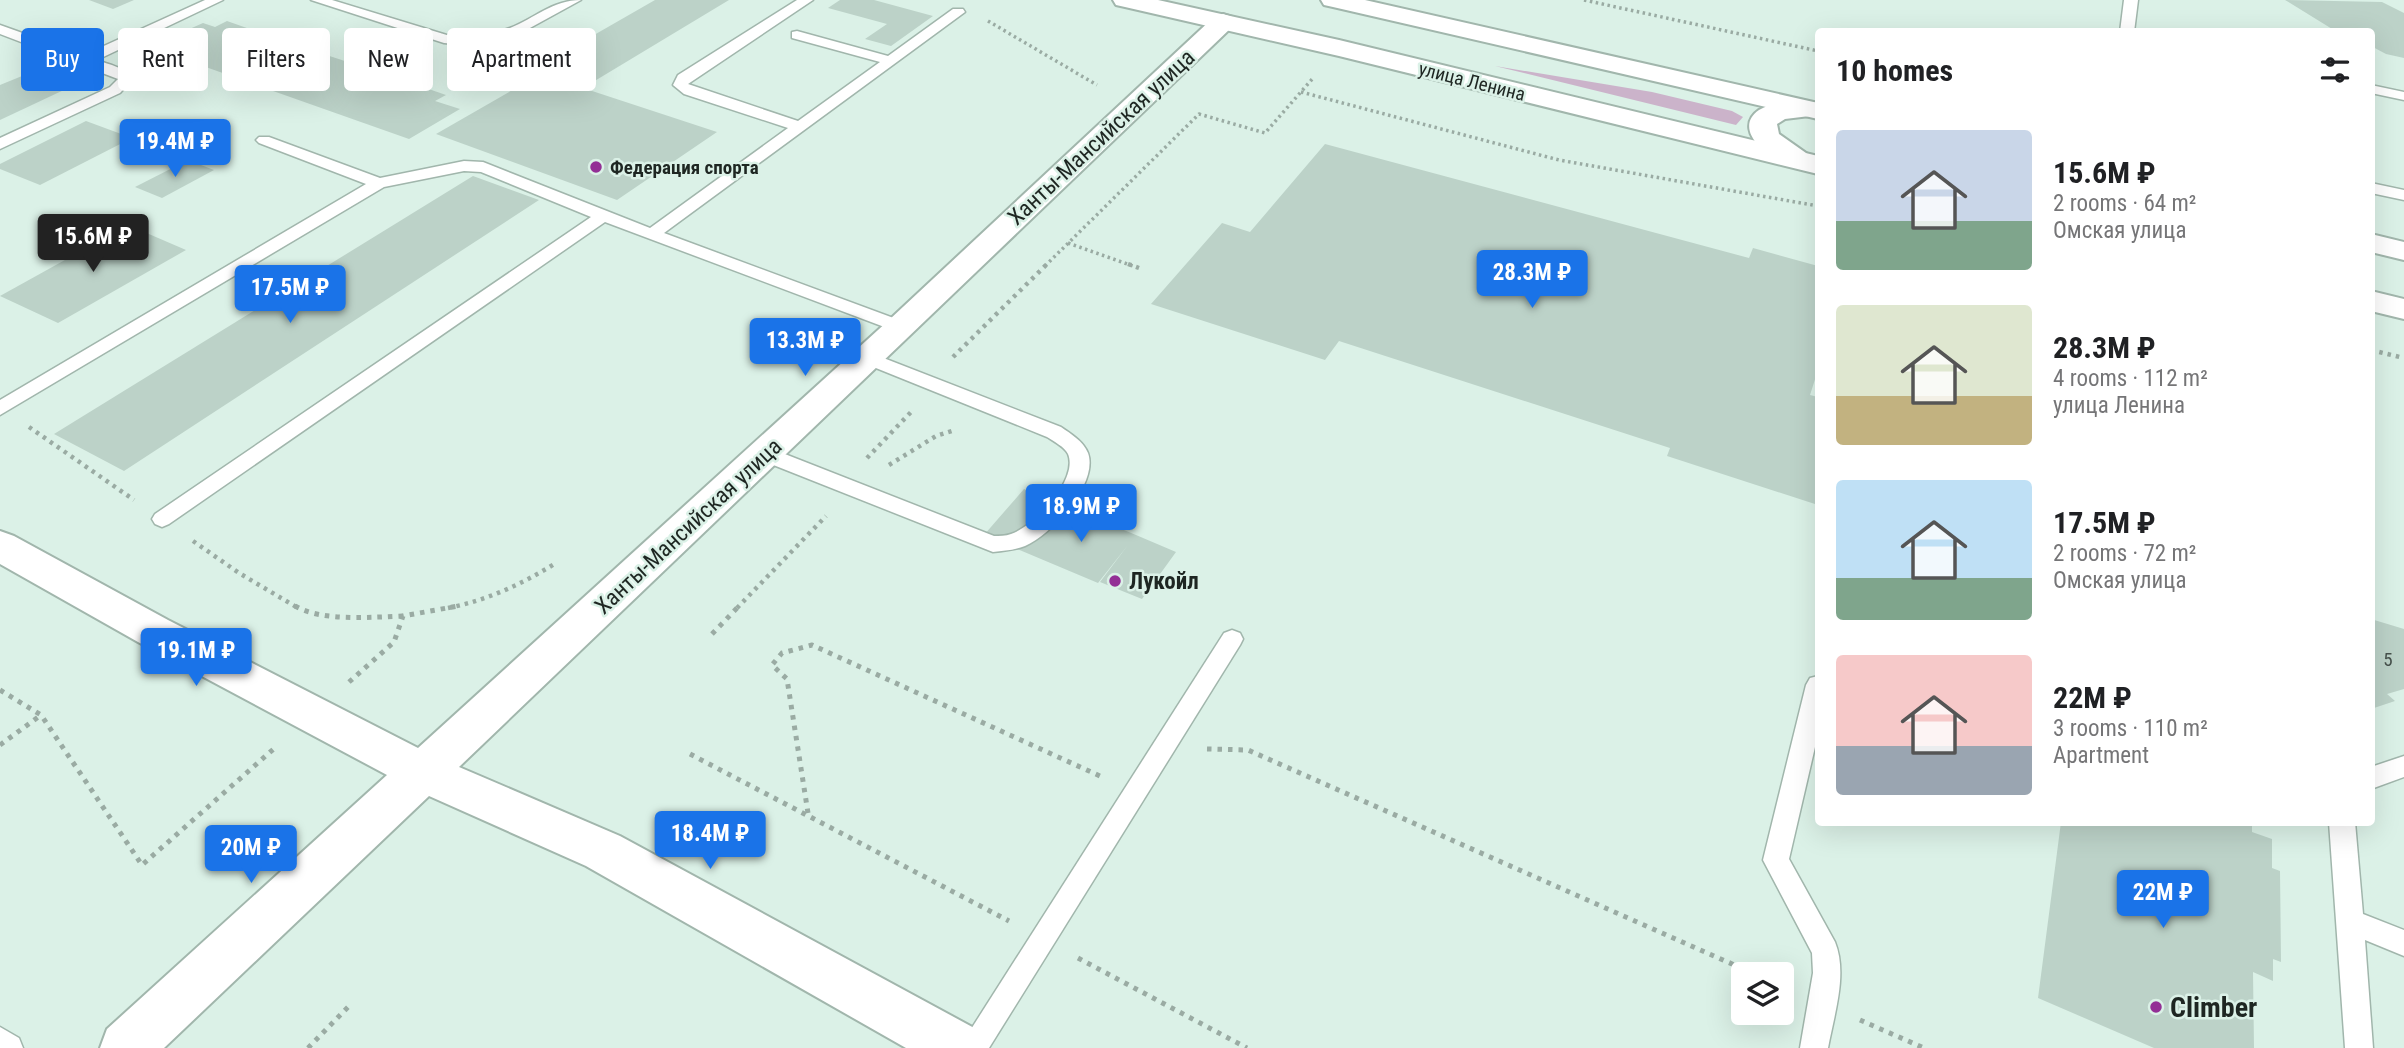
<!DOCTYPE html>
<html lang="en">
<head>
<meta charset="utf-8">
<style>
	body { margin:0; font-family:"Roboto Condensed",sans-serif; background:#f6f6f6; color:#202124; height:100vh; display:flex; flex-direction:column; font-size:26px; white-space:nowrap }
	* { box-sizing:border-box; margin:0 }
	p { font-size:23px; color:#757577 }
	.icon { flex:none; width:38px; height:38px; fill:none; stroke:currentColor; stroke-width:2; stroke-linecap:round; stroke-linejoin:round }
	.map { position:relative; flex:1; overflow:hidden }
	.details { position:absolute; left:1815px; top:28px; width:560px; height:798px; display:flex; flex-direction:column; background:#fff; border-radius:7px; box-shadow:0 7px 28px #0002 }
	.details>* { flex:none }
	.guide { position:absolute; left:21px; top:28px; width:665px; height:63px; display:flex; gap:14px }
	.buttons { position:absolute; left:1731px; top:962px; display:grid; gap:14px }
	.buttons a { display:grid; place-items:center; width:63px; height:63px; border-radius:7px; background:#fff; box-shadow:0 7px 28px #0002; font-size:35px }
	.price { position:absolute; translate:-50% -60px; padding:0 16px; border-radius:7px; background:#1a73e8; color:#fff; font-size:23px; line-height:46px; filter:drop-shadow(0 2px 4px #0008) }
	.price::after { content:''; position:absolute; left:50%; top:42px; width:21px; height:16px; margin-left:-10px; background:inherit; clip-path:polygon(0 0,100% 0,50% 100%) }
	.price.current { background:#222; color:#fff }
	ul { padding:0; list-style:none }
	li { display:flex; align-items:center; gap:21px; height:175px; padding:0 21px }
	li span { display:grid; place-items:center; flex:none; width:196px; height:140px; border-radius:7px; color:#555 }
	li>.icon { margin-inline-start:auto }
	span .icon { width:84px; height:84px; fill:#fffc; stroke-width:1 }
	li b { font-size:30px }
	h2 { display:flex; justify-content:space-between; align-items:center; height:84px; padding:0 21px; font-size:30px }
	.pill { padding:0 24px; border-radius:7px; background:#fff; box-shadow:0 7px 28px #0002; font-size:24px; line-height:63px }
	.pill.current { background:#1a73e8; color:#fff }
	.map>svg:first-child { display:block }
</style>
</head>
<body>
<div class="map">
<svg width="2404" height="1048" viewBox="0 0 2404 1048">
	<rect width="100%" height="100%" fill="#dbf1e7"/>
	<path fill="#cbb3ca" d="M1495 66 1652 92 1732 111 1743 117 1736 125Z"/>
	<g fill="#bcd2c8">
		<path d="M89 0H134L113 9Z"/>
		<path d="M655 0H729L583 88 717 132 617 200 436 134 542 73 533 70Z"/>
		<path d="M840 0H874L933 16 891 46 865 39 887 24 828 8Z"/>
		<path d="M2285 0 2382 2 2404 13V58L2386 54 2371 46V32H2337Z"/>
		<path d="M227 21 275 38 264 43 294 53 305 48 357 65 346 71 380 82 391 76 446 95 435 101 460 109 409 139 149 47 203 23 215 27Z"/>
		<path d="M44 67 83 81 0 120V85Z"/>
		<path d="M86 121 132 138 40 185 0 169V164Z"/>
		<path d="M1325 144 1749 258 1753 248 1818 266V370L1810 395 1818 397V505L1667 456 1670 448 1339 341 1325 360 1151 304 1222 223 1250 232Z"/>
		<path d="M188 160 214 170 162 198 135 187Z"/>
		<path d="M473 176 539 200 124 471 54 434Z"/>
		<path d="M128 225 186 250 58 323 0 296Z"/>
		<path d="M1024 489 1136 535 1176 552 1142 599 1100 582 1128 545 1098 583 984 535Z"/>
		<path d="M2371 619 2404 629V689L2387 694 2395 701 2371 709Z"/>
		<path d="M2061 822H2252V832L2272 839V868L2280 871 2281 962 2273 959V981L2253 972 2254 1048H2154L2038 998Z"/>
	</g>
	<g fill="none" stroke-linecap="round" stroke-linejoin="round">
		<g stroke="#a1b6ac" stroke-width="3">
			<g id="service">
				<path d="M205 0H223L97 60C110 65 125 67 133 79L120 93 0 149V138L110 87 118 79 0 34V25L84 55Z"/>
				<path d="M311 0H332L450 36C471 37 490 36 510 28 535 18 553 0 581 0L519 34 467 45 444 43Z"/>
				<path d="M797 0H813L688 84 798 121 880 62 792 38V32L797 31 888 56 953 9H963L965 12 664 233 907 323 910 327 907 331H895L605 222 169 524 162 527 155 524 152 519 155 514 591 217 481 172 464 171 384 187 0 415V400L366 184 259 143 256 140 259 137H269L380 178 464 161 483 162 650 228 788 128 684 94 673 85 678 75Z"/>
				<path d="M2124 0H2138L2134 32H2120Z"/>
				<path d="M2371 85 2404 92V100L2371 93Z"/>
				<path d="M2371 183 2404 190V200L2371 193Z"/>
				<path d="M868 352 1061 427C1071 434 1083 441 1088 453 1099 484 1051 535 1025 546 1015 550 1004 551 993 552L758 459 755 454 758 449H772L994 536C999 536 1006 536 1011 534 1033 527 1079 480 1068 454 1065 447 1053 441 1047 437L861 362 859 358 861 354Z"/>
				<path d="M1232 630 1240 633 1243 639 1240 645 989 1048H959L1224 633Z"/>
				<path d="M1818 676V734L1789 859 1835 942C1848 974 1834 1015 1828 1048H1800L1813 973 1812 953 1763 860 1806 685 1810 678Z"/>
				<path d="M2404 756V777L2371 789V767Z"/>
				<path d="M2329 822H2355L2363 914 2404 930V956L2365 940 2373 1048H2345Z"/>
				<path d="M0 1027 19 1038 23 1048H0Z"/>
			</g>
		</g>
		<g stroke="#a1b6ac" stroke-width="4">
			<path id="tertiary" d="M1792 101 1818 103V115L1785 119 1777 124 1779 134 1806 153 1810 159 1806 165C1781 171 1727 132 1759 110 1769 104 1782 103 1792 101Z"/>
		</g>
		<g stroke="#a1b6ac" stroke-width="4">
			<path id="secondary" d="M1223 14 1232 17 1236 22 1232 27 459 767 620 836 976 1029 983 1048H906L586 866 429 796 164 1048H100L107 1029 387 775 138 642 0 564V531L14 536 168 620 418 748 889 320 1214 17Z"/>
		</g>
		<g stroke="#a1b6ac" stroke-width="4">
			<g id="primary">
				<path d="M1113 0H1158L1339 40 1818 156V174L1339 56 1125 7 1116 5Z"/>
				<path d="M1321 0H1365L1818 103V119L1333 7 1324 5Z"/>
				<path d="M2371 234 2404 242V260L2371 252Z"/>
				<path d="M2371 291 2404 299V319L2371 311Z"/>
			</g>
		</g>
		<g stroke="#9aaba3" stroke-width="3.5" stroke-dasharray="2.5 3.5" stroke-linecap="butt">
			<path d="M1584 0 1818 51"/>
			<path d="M988 21 1097 85"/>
			<path d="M1301 92 1559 160 1818 206"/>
			<path d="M1068 243 1133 266"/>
			<path d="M1045 266 1199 114 1265 133 1314 77"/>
		</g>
		<g stroke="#9aaba3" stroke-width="4.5" stroke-dasharray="3.5 5" stroke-linecap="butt">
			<path d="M1128 264 1139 268"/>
			<path d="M2371 350 2404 358"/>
			<path d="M953 357 1047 264"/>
			<path d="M29 427 134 500"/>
			<path d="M867 458 912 411"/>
			<path d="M889 465 936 436 955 430"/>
			<path d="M193 541 239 573 298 608"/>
			<path d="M448 608C488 600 522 584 556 563"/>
			<path d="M737 608 826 516"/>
		</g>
		<g stroke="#9aaba3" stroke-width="5" stroke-dasharray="4.5 6" stroke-linecap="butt">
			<path d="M295 606C322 622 373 617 403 616"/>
			<path d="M712 634 739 606"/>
			<path d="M349 682 394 642 403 616 458 606"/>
			<path d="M0 690 41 715 142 865 277 746"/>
			<path d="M0 745 41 715"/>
			<path d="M1207 749 1248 750 1757 975"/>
			<path d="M690 754 1009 921"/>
			<path d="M808 813 787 679 772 665 782 653 812 645 1100 776"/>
			<path d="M1078 958 1247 1048"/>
			<path d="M1860 1020 1924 1048"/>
			<path d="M308 1048 349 1006"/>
		</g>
		<use href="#service" fill="#fff" fill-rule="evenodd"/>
		<use href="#tertiary" fill="#fff" fill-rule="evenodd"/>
		<use href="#secondary" fill="#fff" fill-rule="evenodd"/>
		<use href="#primary" fill="#fff" fill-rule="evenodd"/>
	</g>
	<g fill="#932f95" stroke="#dbf1e7" stroke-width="2.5">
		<circle cx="596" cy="167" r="7"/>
		<circle cx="1115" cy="581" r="7"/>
		<circle cx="2156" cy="1007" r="7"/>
	</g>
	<g text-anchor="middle" stroke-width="5" stroke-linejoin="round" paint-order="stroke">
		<g font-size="19" fill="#1e2622" stroke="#dbf1e7">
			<text transform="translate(1472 81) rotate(14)" y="7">улица Ленина</text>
		</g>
		<g font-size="19" font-weight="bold" fill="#1e2622" stroke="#dbf1e7" text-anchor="start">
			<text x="610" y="174">Федерация спорта</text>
		</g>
		<g font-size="19" fill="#46514c">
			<text x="2388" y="666">5</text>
		</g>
		<g font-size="23" fill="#1e2622" stroke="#dbf1e7">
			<text transform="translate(1101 137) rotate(-43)" y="8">Ханты-Мансийская улица</text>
			<text transform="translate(688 526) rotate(-43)" y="8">Ханты-Мансийская улица</text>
		</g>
		<g font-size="23" font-weight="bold" fill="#1e2622" stroke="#dbf1e7" text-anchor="start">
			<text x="1129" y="589">Лукойл</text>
		</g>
		<g font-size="28" font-weight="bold" fill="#1e2622" stroke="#dbf1e7" text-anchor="start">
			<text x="2170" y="1017">Climber</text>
		</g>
	</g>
</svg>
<div class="buttons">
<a><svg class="icon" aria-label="layers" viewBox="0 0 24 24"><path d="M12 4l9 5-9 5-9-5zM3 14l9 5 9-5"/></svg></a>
</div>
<b class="price" style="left:175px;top:179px">19.4M ₽</b>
<b class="price current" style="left:93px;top:274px">15.6M ₽</b>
<b class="price" style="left:1532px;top:310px">28.3M ₽</b>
<b class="price" style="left:290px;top:325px">17.5M ₽</b>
<b class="price" style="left:805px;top:378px">13.3M ₽</b>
<b class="price" style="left:1081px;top:544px">18.9M ₽</b>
<b class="price" style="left:196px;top:688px">19.1M ₽</b>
<b class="price" style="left:710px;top:871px">18.4M ₽</b>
<b class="price" style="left:251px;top:885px">20M ₽</b>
<b class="price" style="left:2163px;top:930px">22M ₽</b>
<div class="guide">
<a class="pill current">Buy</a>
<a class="pill">Rent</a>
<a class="pill">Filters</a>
<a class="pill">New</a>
<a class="pill">Apartment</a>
</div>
<section class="details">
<h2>10 homes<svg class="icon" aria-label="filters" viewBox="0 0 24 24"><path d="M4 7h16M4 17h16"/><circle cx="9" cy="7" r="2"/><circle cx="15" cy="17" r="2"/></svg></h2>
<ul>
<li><span style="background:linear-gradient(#c9d6e8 65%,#7fa58c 0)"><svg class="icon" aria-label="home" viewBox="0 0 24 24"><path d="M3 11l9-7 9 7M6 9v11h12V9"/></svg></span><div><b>15.6M ₽</b><p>2 rooms · 64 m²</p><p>Омская улица</p></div></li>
<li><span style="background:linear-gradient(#dfe7d0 65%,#c2b280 0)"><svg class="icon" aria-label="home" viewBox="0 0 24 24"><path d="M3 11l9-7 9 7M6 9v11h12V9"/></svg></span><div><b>28.3M ₽</b><p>4 rooms · 112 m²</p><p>улица Ленина</p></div></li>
<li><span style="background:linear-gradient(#bfe0f5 70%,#7fa58c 0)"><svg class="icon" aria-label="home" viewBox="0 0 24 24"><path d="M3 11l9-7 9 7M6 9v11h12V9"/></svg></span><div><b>17.5M ₽</b><p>2 rooms · 72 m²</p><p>Омская улица</p></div></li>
<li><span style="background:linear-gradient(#f6c9c9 65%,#9aa5b1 0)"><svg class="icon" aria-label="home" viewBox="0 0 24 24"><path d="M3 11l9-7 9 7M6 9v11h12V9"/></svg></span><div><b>22M ₽</b><p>3 rooms · 110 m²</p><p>Apartment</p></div></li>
</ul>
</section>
</div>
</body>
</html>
